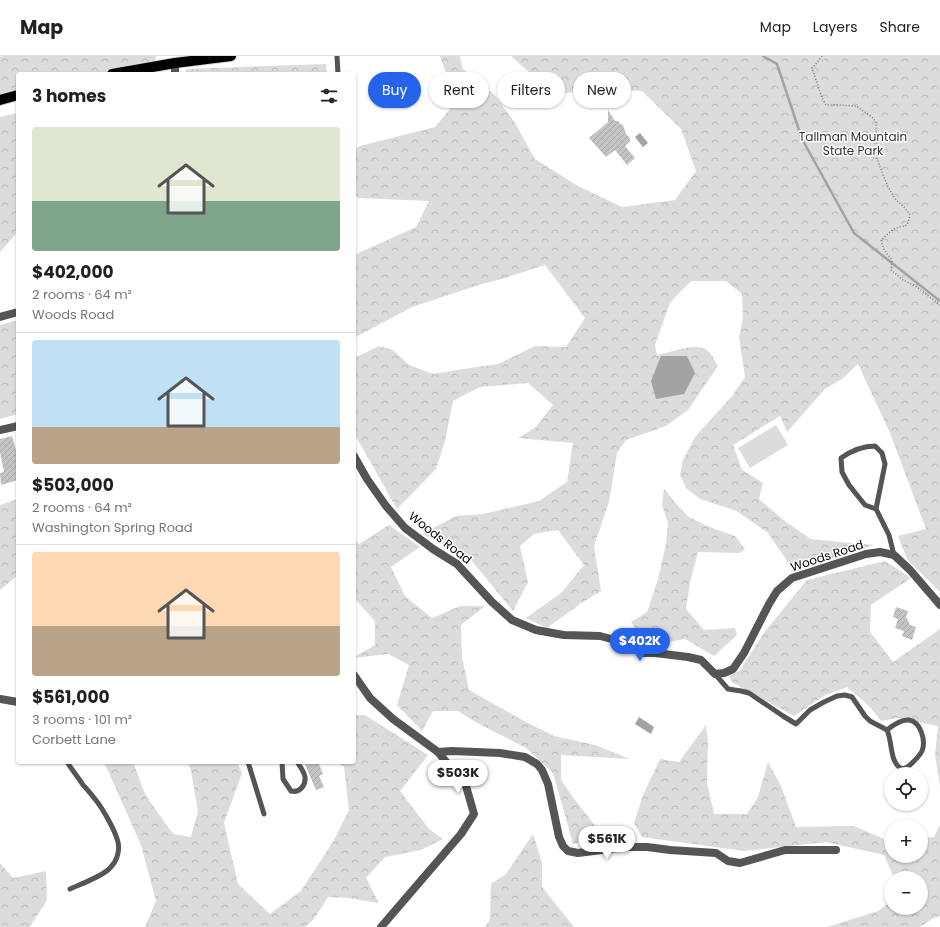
<!DOCTYPE html>
<html lang="en">
<head>
<meta charset="utf-8">
<style>
	body { margin:0; font-family:Poppins,sans-serif; background:#f2f2f2; color:#202124; height:100vh; display:flex; flex-direction:column; font-size:15px; white-space:nowrap }
	* { box-sizing:border-box; margin:0 }
	p { font-size:13px; color:#757577 }
	.icon { flex:none; width:22px; height:22px; fill:none; stroke:currentColor; stroke-width:2; stroke-linecap:round; stroke-linejoin:round }
	.map { position:relative; flex:1; overflow:hidden }
	.drawer { position:absolute; left:16px; top:16px; width:340px; height:692px; display:flex; flex-direction:column; background:#fff; border-radius:4px; box-shadow:0 1px 3px #0004 }
	.drawer>* { flex:none }
	.banner { position:absolute; left:368px; top:16px; width:380px; height:36px; display:flex; gap:8px }
	.tools { position:absolute; left:884px; top:711px; display:grid; gap:8px }
	.tools a { display:grid; place-items:center; width:44px; height:44px; border-radius:50%; background:#fff; box-shadow:0 1px 3px #0004; font-size:20px }
	.price { position:absolute; translate:-50% -34px; padding:0 9px; border-radius:14px; background:#fff; color:#222; font-size:13px; line-height:26px; filter:drop-shadow(0 1px 2px #0008) }
	.price::after { content:''; position:absolute; left:50%; top:24px; width:12px; height:9px; margin-left:-6px; background:inherit; clip-path:polygon(0 0,100% 0,50% 100%) }
	.price.selected { background:#2563eb; color:#fff }
	ul { padding:0; list-style:none }
	li { display:grid; align-content:center; gap:8px; height:212px; padding:0 16px }
	li+li { border-top:1px solid #e0e0e0 }
	li span { display:grid; place-items:center; height:124px; border-radius:4px; color:#555 }
	li>.icon { margin-inline-start:auto }
	span .icon { width:72px; height:72px; fill:#fffc; stroke-width:1 }
	li b { font-size:17px }
	h2 { display:flex; justify-content:space-between; align-items:center; height:48px; padding:0 16px; font-size:17px }
	.tag { padding:0 14px; border-radius:18px; background:#fff; box-shadow:0 1px 3px #0004; font-size:14px; line-height:36px }
	.tag.selected { background:#2563eb; color:#fff }
	header { display:flex; align-items:center; gap:24px; box-sizing:border-box; height:56px; padding:0 20px; background:#fff; border-bottom:1px solid #e0e0e0 }
	header strong { font-size:19px }
	nav { display:flex; gap:22px; margin-inline-start:auto; font-size:14px }
	.map>svg:first-child { display:block }
</style>
</head>
<body>
<header>
<strong>Map</strong>
<nav><a>Map</a><a>Layers</a><a>Share</a></nav>
</header>
<div class="map">
<svg width="940" height="871" viewBox="0 0 940 871">
	<defs>
		<pattern id="forest-crowns" width="20" height="18" patternUnits="userSpaceOnUse"><rect width="20" height="18" fill="#dcdcdc"/><path d="M2 6a3 3 0 1 1 6 0M12 15a3 3 0 1 1 6 0" fill="none" stroke="#bbb"/></pattern>
		<pattern id="building-hatch" width="6" height="6" patternUnits="userSpaceOnUse"><rect width="6" height="6" fill="#c4c4c4"/><path d="M-1 1l2-2M0 6l6-6M5 7l2-2" fill="none" stroke="#a7a7a7"/></pattern>
	</defs>
	<rect width="100%" height="100%" fill="#fff"/>
	<g fill="url(#forest-crowns)">
		<path d="M2 0H156L154 7 102 18H18V35L0 38V1Z"/>
		<path d="M440 0H460L463 13 494 38 515 67 535 103 578 130 622 151 675 144 696 115 681 73 642 35 595 33 554 39 511 0H940V536L907 503 898 480 926 473 890 377 858 308 842 323 825 333 787 376 780 360 733 389 742 414 763 427 759 443 786 466 811 483 840 486 874 489 794 515 768 477 737 455 700 443 686 432 680 419 683 404 695 381 732 340 745 321 739 281 743 262 742 238 726 225H692L682 234 670 247 655 289 657 299C670 297 699 284 709 296 713 300 715 306 718 310L688 354 666 370 626 384 617 397 609 446 594 490 601 535 583 546 547 572 526 562 561 537 584 509 558 474 534 478 520 490 528 526 513 555 466 498 422 478 456 460 483 458 539 445 567 426 573 387 518 382 535 372 553 349 528 327 480 331 453 345 445 385 436 413 397 453 354 377V302L379 290 393 294 409 309 433 318 470 312 498 308 535 290 566 291 585 262 545 209 502 223 482 228 412 251 354 282V199L416 171 429 145 358 142 354 135V94L360 90 435 71 456 46Z"/>
		<path d="M326 8 327 18H186V13Z"/>
		<path d="M18 57V178H16L0 196V61Z"/>
		<path d="M18 264V358L0 363V269Z"/>
		<path d="M664 433 679 451 689 461 707 470 735 480 745 493 740 497 698 496 690 526 686 553 704 574 735 572 737 579 714 600 685 583 658 588 643 584 631 566 647 556 658 523 666 488 668 467 662 449Z"/>
		<path d="M18 443V519L0 534V449Z"/>
		<path d="M389 469 420 491 391 511 405 540 432 562 460 550H485L461 569 462 601 469 634 524 665 554 680 595 689 630 703 561 699V724L573 741 602 779 573 788 553 717 526 692 477 667 458 655H433L422 675 397 649 409 609 388 598 354 602V601L375 589V565L354 542V484L359 488Z"/>
		<path d="M885 505 911 522 871 549 870 576 893 606 940 573V730L935 699 938 670 898 662 881 665 870 651 847 631 824 640 794 660 733 627 729 620 740 614 766 574 807 524Z"/>
		<path d="M354 659H365L428 699 400 735 429 773 443 783 421 794 385 801 366 822 379 847 348 842 328 841 314 863 305 871H145L156 845 141 789 104 706H133L146 740 173 778 191 781 198 755 191 715 188 706H237L242 717 224 767 238 828 270 858 301 835 334 784 349 754 344 711 335 706H354Z"/>
		<path d="M706 669 708 685 707 727 714 758H747L758 741 768 706 781 730 796 771 854 770 891 786V800H921V782L934 781 940 769V860L932 863 920 871H827L878 855 891 845V852H921V822H894L884 799 826 786 744 795 642 781 634 767 643 739 660 703 679 706Z"/>
		<path d="M533 778 542 806V831L574 871H485L490 864 491 828 506 818Z"/>
		<path d="M0 807 13 822 46 815 47 844 30 871H0Z"/>
	</g>
	<path fill="#dcdcdc" d="M776 369 788 389 750 412 738 392Z"/>
	<g fill="#a3a3a3">
		<path d="M640 77 648 87 643 91 635 81Z"/>
		<path d="M661 300H687L695 317 684 338 656 343 651 325Z"/>
		<path d="M639 661 654 671 651 678 635 668Z"/>
	</g>
	<g fill="none" stroke-linecap="round" stroke-linejoin="round">
		<path stroke="#a3a3a3" stroke-width="2.5" d="M763 0 777 8 802 83 854 177 940 245"/>
	</g>
	<g fill="url(#building-hatch)">
		<path d="M608 54 615 65H618L620 68 623 69 626 78 630 82V85L625 90 635 102 627 109 615 94 606 101 589 82 608 66Z"/>
		<path d="M12 380 18 401V424L1 429 0 417 4 416 0 396V383Z"/>
		<path d="M896 551 908 555 906 561 910 569 916 571 912 584 902 580 904 575 895 572 898 563 893 561Z"/>
		<path d="M304 706H318L323 718 319 720 324 731 316 734Z"/>
	</g>
	<g fill="none" stroke-linecap="round" stroke-linejoin="round">
		<g stroke="#dbdbdb" stroke-width="12">
			<g id="primary">
				<path d="M112 18 175 7 231 0"/>
				<path d="M0 44 18 39"/>
			</g>
		</g>
		<path stroke="#777" stroke-width="1.5" stroke-dasharray="1 2" stroke-linecap="butt" d="M822 0 816 8 812 12 822 42 826 49H838L856 50 872 61 876 66V85L877 102 880 111 888 131 896 144 905 152 910 159C907 174 905 168 894 173 889 176 885 181 881 184L884 194 892 204 891 214 903 224 917 231 940 249"/>
		<g stroke="#555" stroke-width="5">
			<path d="M337 0 338 18"/>
			<path d="M876 453 865 449 849 429 842 416 841 402C851 395 863 390 875 390L882 397 885 408 876 453 889 479 894 499"/>
			<path d="M715 618 728 633 741 635 749 637 783 660 796 668 810 654 824 646 837 640 845 639 852 641 865 660 870 665 887 674C892 684 890 704 899 711 903 714 907 712 910 709 914 705 919 701 922 695 926 685 921 666 909 664 901 663 893 669 887 674"/>
			<path d="M67 706C72 714 78 721 83 729 87 733 91 738 95 743 103 753 115 774 118 786 120 795 117 805 110 812 103 820 81 828 70 833"/>
			<path d="M248 706 264 758"/>
			<path d="M282 706 283 723 291 735C299 737 306 730 305 721 304 716 300 710 297 706"/>
		</g>
		<g stroke="#555" stroke-width="8">
			<path d="M175 7V18"/>
			<path d="M0 261 18 256"/>
			<path d="M0 374 18 370"/>
			<path d="M354 400 367 423 386 450 405 472 433 493 457 508 492 546 512 564 536 574 558 578 564 579 600 580 623 586 644 597H655L688 601 701 604 715 618 724 617 733 613 744 597 769 548 777 535 792 522 866 498 880 496 894 499 910 514 940 549"/>
			<path d="M354 619 370 642 393 663 438 696 466 730 474 758 461 778 381 871"/>
			<path d="M0 643 18 646"/>
			<path d="M438 696 452 695 500 697 525 701 537 708 542 714 548 728 559 781 563 790 568 795 578 797 624 791H647L670 794 716 797 728 805 740 807 785 794H836"/>
		</g>
		<use href="#primary" stroke="#000" stroke-width="10"/>
	</g>
	<g text-anchor="middle" stroke-width="3" stroke-linejoin="round" paint-order="stroke">
		<g font-size="12" fill="#333" stroke="#fff">
			<text x="853" y="85">Tallman Mountain<tspan x="853" dy="14">State Park</tspan></text>
		</g>
		<g font-size="12" fill="#000" stroke="#fff">
			<text transform="translate(440 482) rotate(38)" y="4">Woods Road</text>
			<text transform="translate(827 500) rotate(-18)" y="4">Woods Road</text>
		</g>
	</g>
</svg>
<div class="tools">
<a><svg class="icon" aria-label="locate" viewBox="0 0 24 24"><circle cx="12" cy="12" r="6"/><path d="M12 2v4M12 18v4M2 12h4M18 12h4"/></svg></a>
<a>+</a>
<a>−</a>
</div>
<b class="price selected" style="left:640px;top:606px">$402K</b>
<b class="price" style="left:458px;top:738px">$503K</b>
<b class="price" style="left:607px;top:804px">$561K</b>
<div class="banner">
<a class="tag selected">Buy</a>
<a class="tag">Rent</a>
<a class="tag">Filters</a>
<a class="tag">New</a>
</div>
<section class="drawer">
<h2>3 homes<svg class="icon" aria-label="filters" viewBox="0 0 24 24"><path d="M4 7h16M4 17h16"/><circle cx="9" cy="7" r="2"/><circle cx="15" cy="17" r="2"/></svg></h2>
<ul>
<li><span style="background:linear-gradient(#dfe7d0 60%,#7fa58c 0)"><svg class="icon" aria-label="home" viewBox="0 0 24 24"><path d="M3 11l9-7 9 7M6 9v11h12V9"/></svg></span><div><b>$402,000</b><p>2 rooms · 64 m²</p><p>Woods Road</p></div></li>
<li><span style="background:linear-gradient(#bfe0f5 70%,#b9a48a 0)"><svg class="icon" aria-label="home" viewBox="0 0 24 24"><path d="M3 11l9-7 9 7M6 9v11h12V9"/></svg></span><div><b>$503,000</b><p>2 rooms · 64 m²</p><p>Washington Spring Road</p></div></li>
<li><span style="background:linear-gradient(#ffd9b3 60%,#b9a48a 0)"><svg class="icon" aria-label="home" viewBox="0 0 24 24"><path d="M3 11l9-7 9 7M6 9v11h12V9"/></svg></span><div><b>$561,000</b><p>3 rooms · 101 m²</p><p>Corbett Lane</p></div></li>
</ul>
</section>
</div>
</body>
</html>
